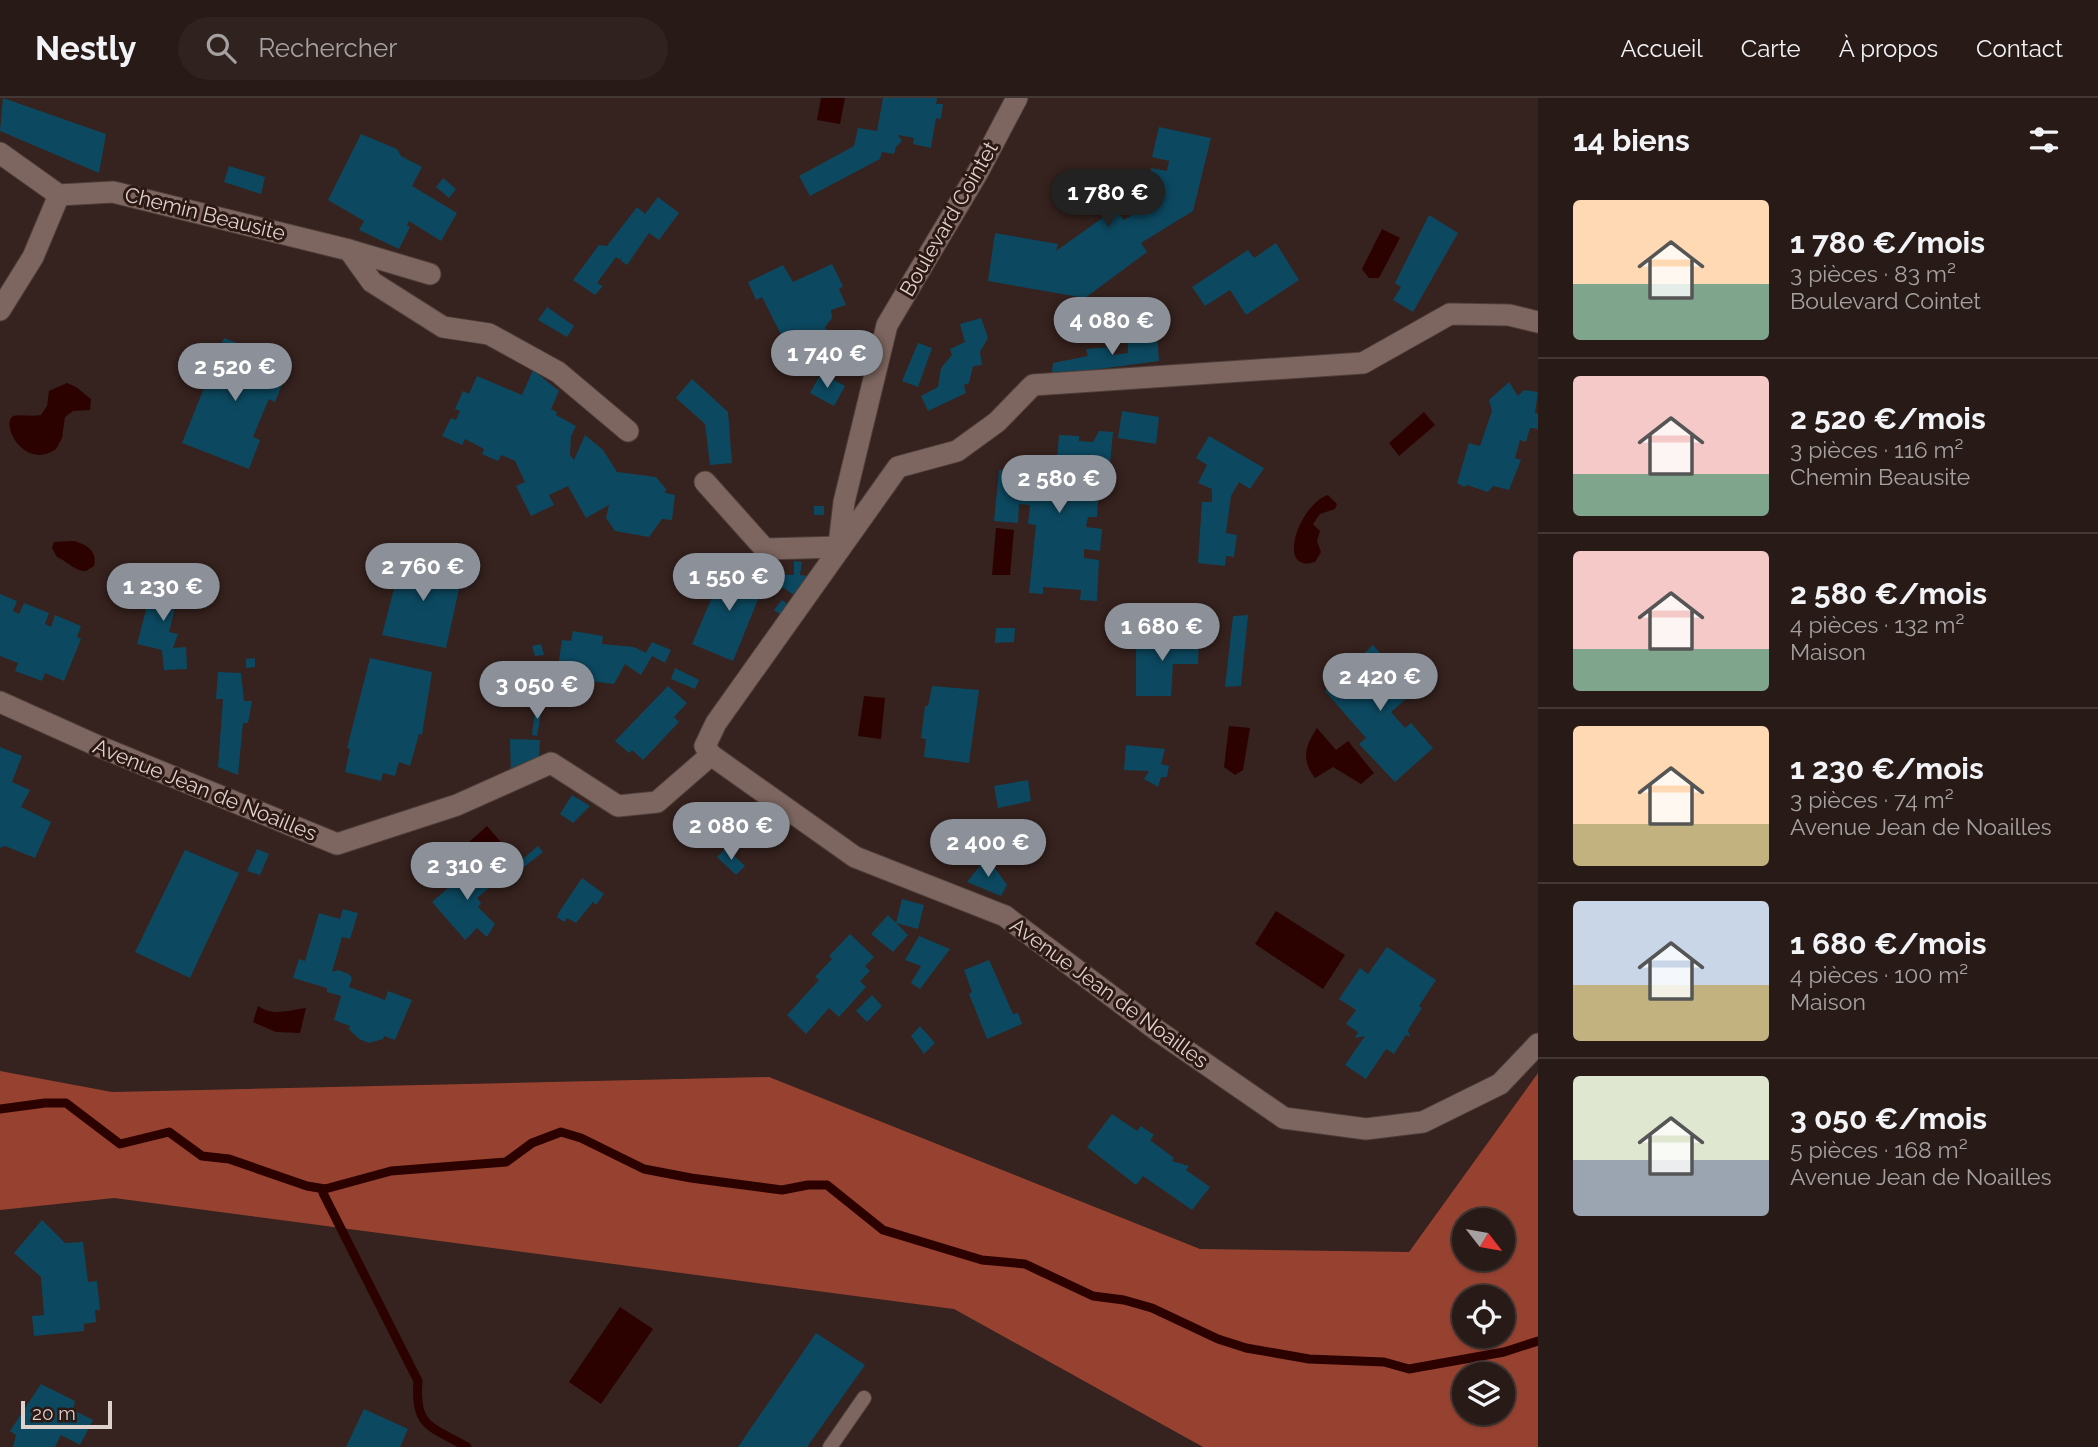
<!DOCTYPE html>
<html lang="fr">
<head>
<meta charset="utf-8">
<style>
	body { margin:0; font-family:Raleway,sans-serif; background:#30231f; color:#f1f3f6; height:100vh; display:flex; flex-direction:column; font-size:26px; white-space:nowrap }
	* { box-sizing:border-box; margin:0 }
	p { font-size:23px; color:#a5a1a1 }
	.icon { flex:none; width:38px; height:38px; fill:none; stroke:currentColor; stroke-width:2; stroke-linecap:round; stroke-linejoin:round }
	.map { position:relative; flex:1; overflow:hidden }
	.drawer { display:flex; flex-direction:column; background:#281a16; width:560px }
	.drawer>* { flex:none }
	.needle { width:46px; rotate:121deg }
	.controls { position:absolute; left:1452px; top:1110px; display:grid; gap:14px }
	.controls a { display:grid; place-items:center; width:63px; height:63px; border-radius:50%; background:#281a16; box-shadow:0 2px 5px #0004,0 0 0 2px #443835; font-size:35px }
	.scale { position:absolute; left:21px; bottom:18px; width:91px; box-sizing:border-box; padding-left:7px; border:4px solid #ded0cd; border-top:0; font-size:19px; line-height:24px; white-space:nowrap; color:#ded0cd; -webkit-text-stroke:5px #2c1914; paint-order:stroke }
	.price { position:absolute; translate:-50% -60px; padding:0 16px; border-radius:24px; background:#8c9099; color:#fff; font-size:23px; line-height:46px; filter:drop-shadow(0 2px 4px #0008) }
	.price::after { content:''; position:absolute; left:50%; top:42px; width:21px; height:16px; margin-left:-10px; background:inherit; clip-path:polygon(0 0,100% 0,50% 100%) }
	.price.selected { background:#222; color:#fff }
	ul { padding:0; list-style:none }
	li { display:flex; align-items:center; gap:21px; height:175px; padding:0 35px }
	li+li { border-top:2px solid #443835 }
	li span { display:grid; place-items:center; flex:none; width:196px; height:140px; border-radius:7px; color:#555 }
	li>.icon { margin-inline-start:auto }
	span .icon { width:84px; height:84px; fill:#fffc; stroke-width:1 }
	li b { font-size:30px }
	h2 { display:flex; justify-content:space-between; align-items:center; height:84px; padding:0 35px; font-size:30px }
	header { display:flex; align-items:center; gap:42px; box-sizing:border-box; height:98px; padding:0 35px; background:#281a16; border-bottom:2px solid #443835 }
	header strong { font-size:33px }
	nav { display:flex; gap:38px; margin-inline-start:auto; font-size:24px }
	.search { width:490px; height:63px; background:#30231f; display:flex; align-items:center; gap:18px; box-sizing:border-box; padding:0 24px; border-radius:38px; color:#a5a1a1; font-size:26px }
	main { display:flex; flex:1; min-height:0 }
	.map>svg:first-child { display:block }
</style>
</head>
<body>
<header>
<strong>Nestly</strong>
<div class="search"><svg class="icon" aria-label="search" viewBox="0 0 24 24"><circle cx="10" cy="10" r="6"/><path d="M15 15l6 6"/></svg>Rechercher</div>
<nav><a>Accueil</a><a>Carte</a><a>À propos</a><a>Contact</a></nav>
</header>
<main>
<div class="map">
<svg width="1538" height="1349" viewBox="0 0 1538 1349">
	<rect width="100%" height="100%" fill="#36221e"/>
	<path fill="#974231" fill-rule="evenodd" d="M0 973 112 994 769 979 1200 1151 1409 1154 1538 975V1349H1203L954 1211 114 1100 0 1112ZM1465 1122H1503V1160H1465ZM1465 1199H1503V1237H1465ZM1465 1276H1503V1314H1465Z"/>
	<g fill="#2b0200">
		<path d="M821 0H845L840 26 817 22Z"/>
		<path d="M1382 131 1400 140 1379 180H1369L1362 171Z"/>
		<path d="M67 285 76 289 91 301 90 312 73 313 65 319 62 340 56 351C25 373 0 327 13 318 21 316 31 319 41 317L47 308 49 293Z"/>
		<path d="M1424 314 1435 327 1399 358 1389 345Z"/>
		<path d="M1328 397 1337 406 1335 411 1320 416 1313 426 1320 433 1317 443 1321 454 1315 464C1275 476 1299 406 1328 397Z"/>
		<path d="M996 430 1014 432 1010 477H992Z"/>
		<path d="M73 443C86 446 98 453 94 468L86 473C76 474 67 463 57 459L52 450 54 444Z"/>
		<path d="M864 598 885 600 881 641 858 638Z"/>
		<path d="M1229 628 1250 630 1243 672 1235 677 1224 669Z"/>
		<path d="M1317 630 1336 652 1348 643 1374 675 1361 686 1333 669 1315 680C1301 662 1305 648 1317 630Z"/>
		<path d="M487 728 514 759 499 772 478 745 473 749 469 744Z"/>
		<path d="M1276 813 1345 857 1323 891 1255 846Z"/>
		<path d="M258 908C274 919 289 912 306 910L300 935 276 934 253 924Z"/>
		<path d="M620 1209 653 1231 601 1306 569 1284Z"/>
	</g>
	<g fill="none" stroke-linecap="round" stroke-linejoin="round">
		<g stroke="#2b0200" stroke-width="9">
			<path d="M0 1011 45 1005H66L120 1046 169 1034 202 1058 229 1061 307 1088 325 1091 391 1073 506 1064 532 1045 561 1034 581 1040 644 1071 691 1080 782 1092 808 1087H827L883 1132 982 1162 1025 1166 1093 1198 1124 1202 1152 1210 1218 1241 1246 1250 1309 1261 1384 1264 1409 1271 1504 1254 1538 1243"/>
			<path d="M325 1091 323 1095 418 1283C414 1330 431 1328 467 1349"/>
		</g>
	</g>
	<g fill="#0c4961">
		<path d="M3 0 106 36 99 75 0 33Z"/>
		<path d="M883 0H937L936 6H943L941 21 936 20 931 50 913 46 914 40 898 37 902 43 896 49 894 56 882 54 880 61 810 98 799 78 854 48 858 30 877 33Z"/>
		<path d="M1159 29 1211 40 1193 113 1141 145 1147 154 1085 200 988 183 995 135 1058 146 1056 153 1115 111 1124 122 1153 104 1144 102 1151 70 1167 73 1169 63 1152 59Z"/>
		<path d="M361 36 397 51 401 58 422 69 412 88 457 115 441 143 409 123 407 128 410 129 399 151 359 132 364 123 328 102Z"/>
		<path d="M229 68 265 79 261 96 224 84Z"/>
		<path d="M443 80 456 91 449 100 436 89Z"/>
		<path d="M658 99 679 115 659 142 649 135 627 167 621 163 622 158 620 162 616 159 597 185 603 188 595 197 573 182 599 147 607 148 637 109 645 116Z"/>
		<path d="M1429 117 1458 135 1413 214 1393 202 1401 189 1395 185Z"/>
		<path d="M1276 145 1299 182 1246 217 1230 192 1205 208 1192 189 1248 152 1254 160Z"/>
		<path d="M832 166 843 188 839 191 846 207 831 212 832 220 825 229 833 245 797 268 762 199 756 202 748 184 783 167 793 184Z"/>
		<path d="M547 209 574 228 567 239 538 222Z"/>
		<path d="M981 220 988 240 980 254 982 267 973 268 969 285 964 287 966 295 928 313 921 298 938 289 941 270 952 257 950 251 965 244 960 226Z"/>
		<path d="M1157 238 1159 263 1054 277 1052 273 1053 265 1088 258 1086 251 1110 249 1112 257 1128 255V242Z"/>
		<path d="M224 240 291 265 275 304 269 301 262 317 253 339 260 342 249 371 182 345Z"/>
		<path d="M918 245 932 250 918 289 902 283Z"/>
		<path d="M533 272 559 293 551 311 557 314 556 317 576 328 571 338 570 357 574 362 585 337 603 352 617 374 656 379 666 391 665 395 675 397 672 422 662 421 649 439 615 433 606 420 609 407 586 420 568 388 549 397 554 407 531 418 516 388 525 384 515 363 501 357 498 363 482 356 484 351 465 341 462 347 442 338 451 320 456 322 460 313 455 311 463 293 469 296 477 278 522 297Z"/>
		<path d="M821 275 845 288 834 308 810 295Z"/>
		<path d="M692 281 728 314 732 365 710 367 705 326 676 300Z"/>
		<path d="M1509 284 1518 298 1524 292 1538 294 1535 315 1538 316V331L1530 330 1526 344 1520 342 1515 360 1521 362 1509 392 1493 388 1488 394 1467 387 1464 389 1457 385 1469 345 1480 348 1492 313 1489 302Z"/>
		<path d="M1122 313 1159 319 1156 346 1118 340Z"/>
		<path d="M1099 333 1113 334 1110 367 1058 362 1057 376 1100 380 1097 419H1088L1086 429 1102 431 1100 453 1084 451V460L1099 462 1097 503 1080 502 1081 492 1043 489V496L1029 495 1036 427 1028 426 1030 407 1019 406 1018 425 994 423 999 372 1032 374 1034 359 1057 361 1059 337 1079 338V343L1093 344Z"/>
		<path d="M1209 338 1264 370 1250 391 1239 384 1231 398 1226 435 1237 437 1234 459 1226 458 1225 468 1198 465 1202 404H1212V391L1198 385 1207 367 1196 360Z"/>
		<rect x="814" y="408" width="10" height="9"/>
		<path d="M399 458 463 473 446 550 382 537 398 475 395 474Z"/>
		<path d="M794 463 802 464 800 477 809 478 795 498 784 490H771L772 476 794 477Z"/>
		<path d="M701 469 712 470 711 479 700 478Z"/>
		<path d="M724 471 761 475 756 484 764 487 733 563 692 546Z"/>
		<path d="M165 477 182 481 169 534 178 536 173 550 186 549 187 571 164 572 162 552 137 546 154 482 163 484Z"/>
		<path d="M0 496 17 503 13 513 19 516 24 505 49 515 45 526 51 529 55 517 81 528 77 539 81 541 64 583 45 575 42 583 15 573 18 565 0 558Z"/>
		<path d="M782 502 789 507 781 517 774 512Z"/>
		<path d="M1248 517 1241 588 1225 589 1233 518Z"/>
		<path d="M996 530H1015L1014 544 995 545Z"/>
		<path d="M573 533 603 538 602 546 634 549 646 555 652 544 671 552 665 565 652 558 641 577 625 566 614 586 565 580 557 576 562 542 571 543Z"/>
		<path d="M1136 539 1199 541 1198 566H1173L1171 598H1136Z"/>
		<path d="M541 546 544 557 535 558 532 548Z"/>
		<path d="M1373 547 1414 594 1391 614 1405 630 1411 625 1433 650 1395 684 1359 646 1366 640 1325 593Z"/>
		<path d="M255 560V569L246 570V561Z"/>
		<path d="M370 560 432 574 422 637 419 636 410 668 399 664 395 678 383 675 381 683 345 674 350 651 347 650Z"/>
		<path d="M675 570 699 582 695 591 671 581Z"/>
		<path d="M218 574 241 575 244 603H252L248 625H243L238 677 218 669 223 601H216Z"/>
		<path d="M668 588 687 605 674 619 679 624 643 662 632 652 629 655 615 643Z"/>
		<path d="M932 588 979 592 969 665 924 659 926 641 921 640 925 608H928Z"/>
		<path d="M535 610 542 611 537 638 532 637Z"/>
		<path d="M510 641 540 642 539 659 511 677Z"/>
		<path d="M1126 647 1165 651 1161 666 1169 668 1167 679H1161L1158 689 1144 681 1149 673 1124 672Z"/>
		<path d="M0 649 22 658 12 684 30 692 21 709 51 724 35 760 5 748 0 750Z"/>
		<path d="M1028 682 1031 703 998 710 994 688Z"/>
		<path d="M572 697 590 708 573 725 560 716Z"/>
		<path d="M538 748 543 754 524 769 519 764Z"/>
		<path d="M726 750 745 768 736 777 717 759Z"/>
		<path d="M257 751 269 756 260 777 247 773Z"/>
		<path d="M185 752 239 775 190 880 135 854Z"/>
		<path d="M987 759 1007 787 1001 798 967 784Z"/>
		<path d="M480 762 497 783 477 800 481 805 478 809 495 826 487 839 477 830 465 842 432 804Z"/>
		<path d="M582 780 604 796 596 807 593 804 576 825 567 820 564 824 557 819 559 814Z"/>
		<path d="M902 801 924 807 918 831 896 825Z"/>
		<path d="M343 811 358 815 350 841 342 839 332 874 338 872 349 876 352 880 349 889 385 902 388 893 412 902 395 942 384 938 383 941 369 945 359 941 349 931 350 928 334 922 341 898 327 894V890L293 880 299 861 305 863 319 815 340 821Z"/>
		<path d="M888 817 908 837 893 854 871 836Z"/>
		<path d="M850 836 874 859 865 868 870 873 860 883 866 889 839 919 829 910 806 936 787 917 819 882 815 879 832 861 829 858Z"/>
		<path d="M919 838 950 851 920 891 911 885 921 868 905 862Z"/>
		<path d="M1387 849 1436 882 1419 908 1422 910 1408 932 1410 939 1406 937 1394 956 1386 951 1366 981 1345 967 1365 938 1355 940 1358 934 1346 926 1356 912 1339 901 1360 870 1368 876Z"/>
		<path d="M989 862 1013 916 1018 915 1022 926 987 941 969 896 972 894 964 872Z"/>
		<path d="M872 897 882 908 867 924 856 913Z"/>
		<path d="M920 928 935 945 924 956 911 938Z"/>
		<path d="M1112 1016 1137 1033 1141 1028 1154 1037 1150 1042 1174 1060 1172 1063 1189 1068 1186 1072 1210 1089 1192 1112 1143 1078 1136 1087 1087 1049Z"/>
		<path d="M42 1122 65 1145 83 1144 88 1184 97 1183 100 1212H95L96 1224 84 1226V1233L34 1238 32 1218 44 1217 41 1179 14 1155Z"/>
		<path d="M816 1235 865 1267 807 1349H738Z"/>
		<path d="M41 1286 75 1303 73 1312 93 1322 80 1347 61 1337 55 1349H13L16 1337 10 1333Z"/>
		<path d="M364 1311 408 1331 400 1349H346Z"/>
	</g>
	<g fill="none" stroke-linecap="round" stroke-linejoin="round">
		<g stroke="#4f3e3a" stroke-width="16">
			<path id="lane" d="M830 1349 864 1300"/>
		</g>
		<g stroke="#4f3e3a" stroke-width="23">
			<g id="street">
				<path d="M0 55 59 97 113 94 349 152 430 176"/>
				<path d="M349 152 372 184 443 229 489 236 558 274 628 333"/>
				<path d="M0 212 33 159 59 97"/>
				<path d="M705 384 765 451 839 449"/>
				<path d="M839 447 844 404 887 227 978 74 1017 0"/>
				<path d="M0 604 98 648 337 746 457 707 551 665 618 708 657 704 711 657 855 759 1005 818 1158 933 1284 1020 1366 1031 1423 1024 1500 986 1538 946"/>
				<path d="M711 657 705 648 716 625 898 369 957 353 997 324 1033 287 1363 265 1450 216 1509 217 1538 224"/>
			</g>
		</g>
		<use href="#lane" stroke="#7e6660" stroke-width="14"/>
		<use href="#street" stroke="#7e6660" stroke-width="21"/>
	</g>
	<g text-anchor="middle" stroke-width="6" stroke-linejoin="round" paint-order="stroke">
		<g font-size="21" fill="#ded0cd" stroke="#2c1914">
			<text transform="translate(205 116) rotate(14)" y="7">Chemin Beausite</text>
			<text transform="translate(949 121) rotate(-60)" y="7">Boulevard Cointet</text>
			<text transform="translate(205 692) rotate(22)" y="7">Avenue Jean de Noailles</text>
			<text transform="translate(1109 895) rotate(36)" y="7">Avenue Jean de Noailles</text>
		</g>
	</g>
</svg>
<div class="controls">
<a><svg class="needle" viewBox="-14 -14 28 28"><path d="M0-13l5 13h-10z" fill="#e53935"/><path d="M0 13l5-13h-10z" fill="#a5a1a1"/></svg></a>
<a><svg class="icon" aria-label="locate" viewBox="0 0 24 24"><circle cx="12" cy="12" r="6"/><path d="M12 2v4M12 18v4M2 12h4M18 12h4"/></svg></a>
<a><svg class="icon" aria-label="layers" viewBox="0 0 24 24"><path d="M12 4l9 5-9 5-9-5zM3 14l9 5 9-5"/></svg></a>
</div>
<div class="scale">20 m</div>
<b class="price selected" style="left:1108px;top:131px">1 780 €</b>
<b class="price" style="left:1112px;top:259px">4 080 €</b>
<b class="price" style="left:827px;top:292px">1 740 €</b>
<b class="price" style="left:235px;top:305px">2 520 €</b>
<b class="price" style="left:1059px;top:417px">2 580 €</b>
<b class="price" style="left:423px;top:505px">2 760 €</b>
<b class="price" style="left:729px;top:515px">1 550 €</b>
<b class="price" style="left:163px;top:525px">1 230 €</b>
<b class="price" style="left:1162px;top:565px">1 680 €</b>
<b class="price" style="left:1380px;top:615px">2 420 €</b>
<b class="price" style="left:537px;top:623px">3 050 €</b>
<b class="price" style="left:731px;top:764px">2 080 €</b>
<b class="price" style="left:988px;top:781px">2 400 €</b>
<b class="price" style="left:467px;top:804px">2 310 €</b>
</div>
<section class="drawer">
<h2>14 biens<svg class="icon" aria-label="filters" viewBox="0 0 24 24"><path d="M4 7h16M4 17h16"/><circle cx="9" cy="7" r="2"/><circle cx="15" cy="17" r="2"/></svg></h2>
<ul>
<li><span style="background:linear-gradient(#ffd9b3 60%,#7fa58c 0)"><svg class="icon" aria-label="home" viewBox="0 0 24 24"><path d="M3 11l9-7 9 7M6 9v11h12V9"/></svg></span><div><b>1 780 €/mois</b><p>3 pièces · 83 m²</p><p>Boulevard Cointet</p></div></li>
<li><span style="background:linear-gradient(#f6c9c9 70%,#7fa58c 0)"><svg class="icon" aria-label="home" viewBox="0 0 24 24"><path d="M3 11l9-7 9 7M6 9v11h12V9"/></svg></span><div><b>2 520 €/mois</b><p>3 pièces · 116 m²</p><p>Chemin Beausite</p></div></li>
<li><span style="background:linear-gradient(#f6c9c9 70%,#7fa58c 0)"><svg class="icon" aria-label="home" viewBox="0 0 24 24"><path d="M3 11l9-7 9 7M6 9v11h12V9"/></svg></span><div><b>2 580 €/mois</b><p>4 pièces · 132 m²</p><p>Maison</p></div></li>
<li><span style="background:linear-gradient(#ffd9b3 70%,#c2b280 0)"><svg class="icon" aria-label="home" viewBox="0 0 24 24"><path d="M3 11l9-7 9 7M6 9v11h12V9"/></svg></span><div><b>1 230 €/mois</b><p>3 pièces · 74 m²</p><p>Avenue Jean de Noailles</p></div></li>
<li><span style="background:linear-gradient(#c9d6e8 60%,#c2b280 0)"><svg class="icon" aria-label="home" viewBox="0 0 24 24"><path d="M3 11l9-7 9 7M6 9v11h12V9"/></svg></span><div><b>1 680 €/mois</b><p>4 pièces · 100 m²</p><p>Maison</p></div></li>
<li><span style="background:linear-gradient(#dfe7d0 60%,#9aa5b1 0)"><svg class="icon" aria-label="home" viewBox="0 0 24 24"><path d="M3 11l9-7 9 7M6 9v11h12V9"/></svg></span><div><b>3 050 €/mois</b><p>5 pièces · 168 m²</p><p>Avenue Jean de Noailles</p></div></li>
</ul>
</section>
</main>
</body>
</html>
